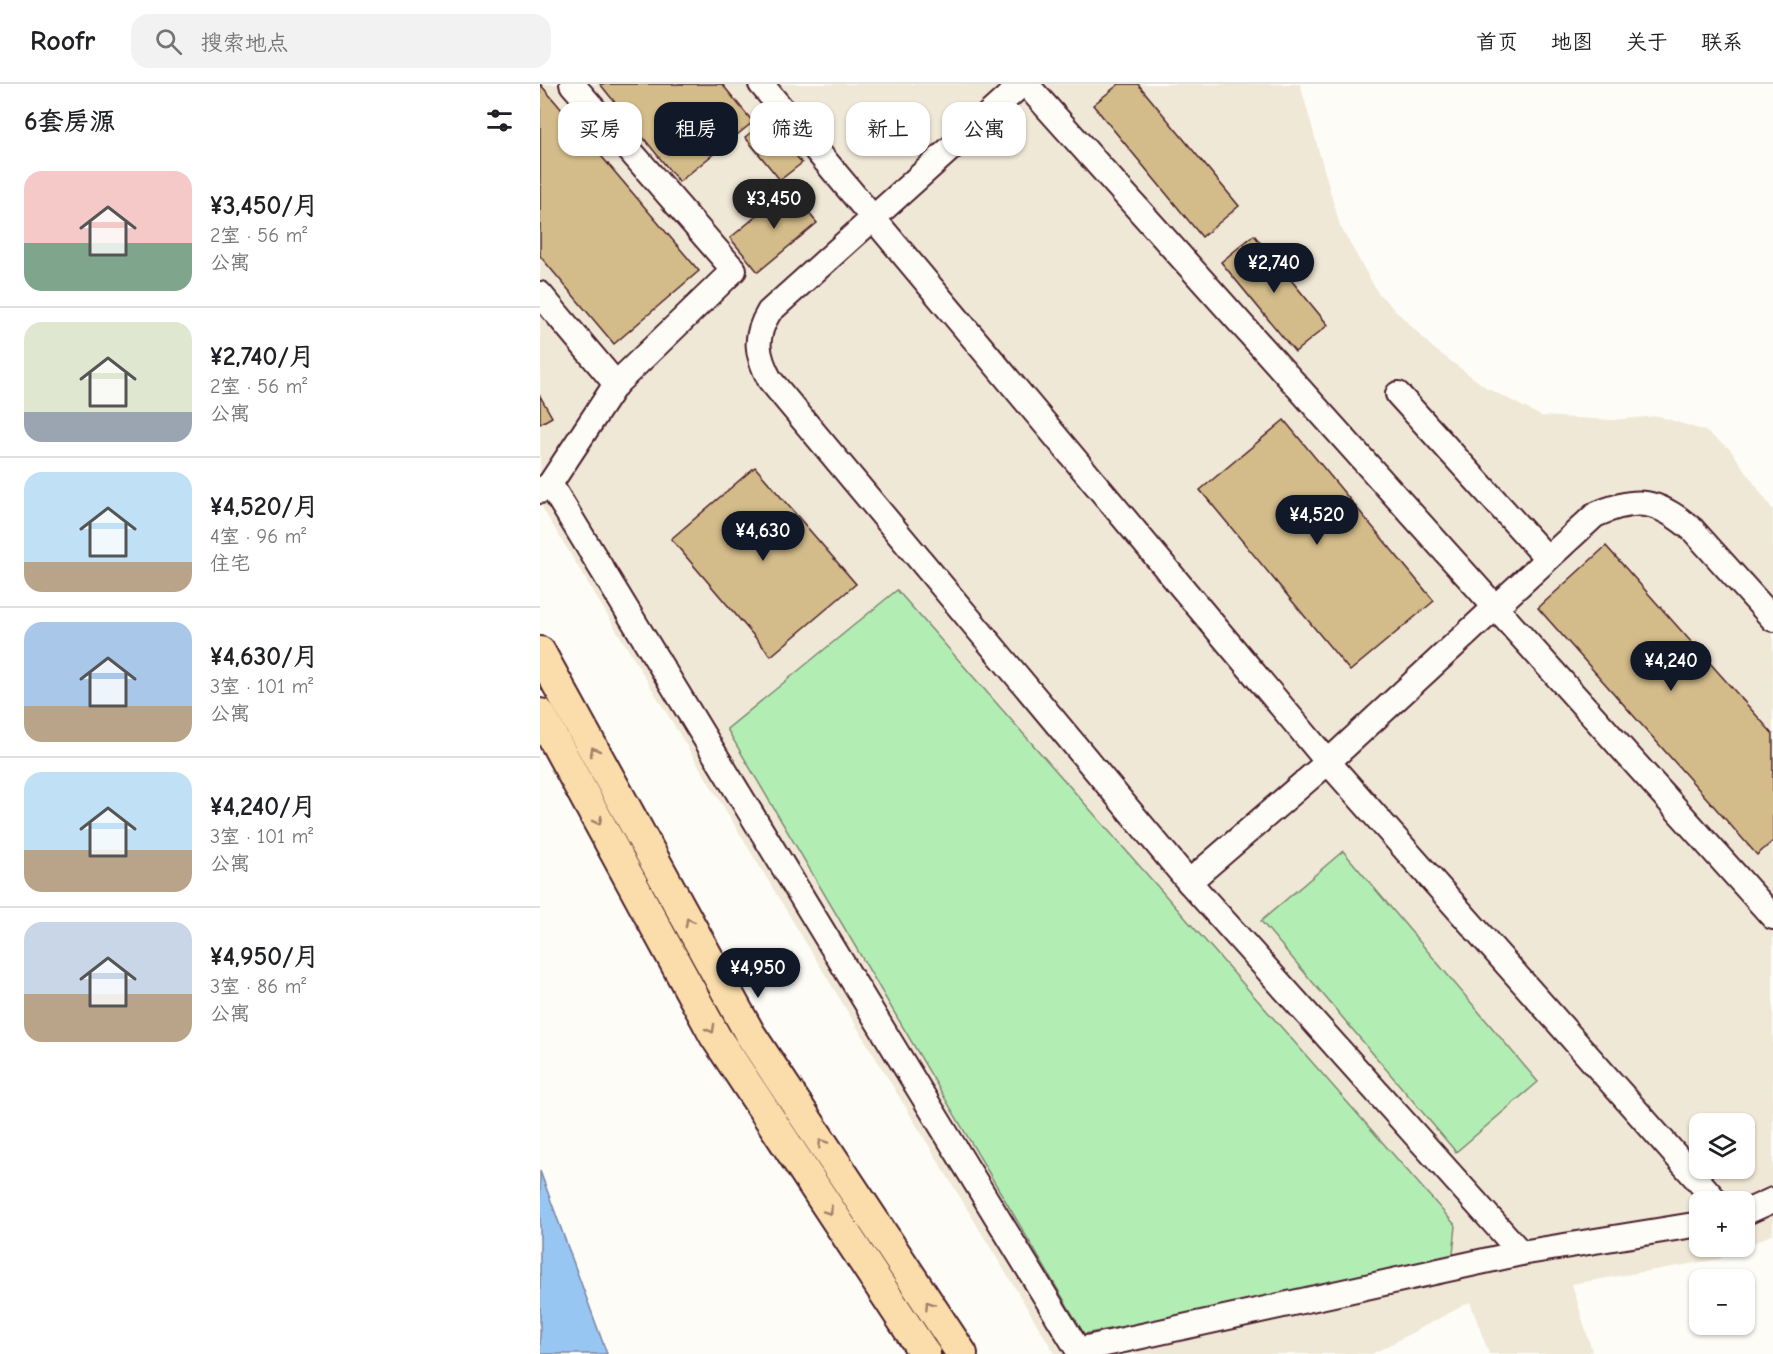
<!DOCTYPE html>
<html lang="zh">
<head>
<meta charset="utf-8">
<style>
	body { margin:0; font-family:"Comic Neue","LXGW WenKai TC",sans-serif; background:#f2f2f2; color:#202124; height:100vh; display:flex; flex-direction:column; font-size:22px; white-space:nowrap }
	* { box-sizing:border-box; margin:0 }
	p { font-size:20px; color:#757577 }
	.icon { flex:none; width:33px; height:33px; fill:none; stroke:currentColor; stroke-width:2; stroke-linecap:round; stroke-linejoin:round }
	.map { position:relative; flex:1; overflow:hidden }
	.details { display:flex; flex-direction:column; background:#fff; width:540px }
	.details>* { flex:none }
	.guide { position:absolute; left:18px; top:18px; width:570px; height:54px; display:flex; gap:12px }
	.fabs { position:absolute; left:1149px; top:1029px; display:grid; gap:12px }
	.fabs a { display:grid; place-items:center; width:66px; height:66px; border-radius:12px; background:#fff; box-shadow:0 2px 4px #0004; font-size:30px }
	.price { position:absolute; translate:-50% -51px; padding:0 14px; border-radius:21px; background:#111827; color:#fff; font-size:20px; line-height:39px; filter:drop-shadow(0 2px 3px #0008) }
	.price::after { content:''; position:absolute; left:50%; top:36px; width:18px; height:14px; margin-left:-9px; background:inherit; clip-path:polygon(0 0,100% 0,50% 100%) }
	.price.selected { background:#222; color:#fff }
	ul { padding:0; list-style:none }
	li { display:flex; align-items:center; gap:18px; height:150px; padding:0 24px }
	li+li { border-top:2px solid #e0e0e0 }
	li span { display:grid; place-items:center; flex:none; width:168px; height:120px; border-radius:18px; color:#555 }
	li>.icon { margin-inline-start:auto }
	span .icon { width:72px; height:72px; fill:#fffc; stroke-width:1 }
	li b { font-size:26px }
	h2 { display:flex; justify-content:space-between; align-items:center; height:72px; padding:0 24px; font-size:26px }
	.pill { padding:0 21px; border-radius:18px; background:#fff; box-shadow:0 2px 4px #0004; font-size:21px; line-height:54px }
	.pill.selected { background:#111827; color:#fff }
	header { display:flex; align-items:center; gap:36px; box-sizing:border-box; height:84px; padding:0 30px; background:#fff; border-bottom:2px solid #e0e0e0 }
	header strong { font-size:28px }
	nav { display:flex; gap:33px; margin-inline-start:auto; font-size:21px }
	.search { width:420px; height:54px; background:#f2f2f2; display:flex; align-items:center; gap:15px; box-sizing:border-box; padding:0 21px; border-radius:18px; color:#757577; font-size:22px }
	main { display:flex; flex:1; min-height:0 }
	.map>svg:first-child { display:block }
</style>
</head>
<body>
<header>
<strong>Roofr</strong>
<div class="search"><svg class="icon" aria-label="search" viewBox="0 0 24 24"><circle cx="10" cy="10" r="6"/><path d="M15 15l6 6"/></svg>搜索地点</div>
<nav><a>首页</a><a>地图</a><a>关于</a><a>联系</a></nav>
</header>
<main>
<section class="details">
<h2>6套房源<svg class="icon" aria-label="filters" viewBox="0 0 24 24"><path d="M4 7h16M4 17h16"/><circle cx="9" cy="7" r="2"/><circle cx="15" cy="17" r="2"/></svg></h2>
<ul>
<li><span style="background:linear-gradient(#f6c9c9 60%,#7fa58c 0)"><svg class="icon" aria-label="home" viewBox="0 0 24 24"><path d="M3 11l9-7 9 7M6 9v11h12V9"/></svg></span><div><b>¥3,450/月</b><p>2室 · 56 m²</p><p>公寓</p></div></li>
<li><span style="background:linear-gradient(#dfe7d0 75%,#9aa5b1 0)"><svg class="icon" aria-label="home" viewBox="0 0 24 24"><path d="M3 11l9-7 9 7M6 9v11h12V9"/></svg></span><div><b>¥2,740/月</b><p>2室 · 56 m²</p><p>公寓</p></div></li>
<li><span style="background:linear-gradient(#bfe0f5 75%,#b9a48a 0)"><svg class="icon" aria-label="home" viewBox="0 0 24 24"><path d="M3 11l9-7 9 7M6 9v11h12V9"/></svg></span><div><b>¥4,520/月</b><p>4室 · 96 m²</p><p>住宅</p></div></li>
<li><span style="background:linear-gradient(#a9c7e8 70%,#b9a48a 0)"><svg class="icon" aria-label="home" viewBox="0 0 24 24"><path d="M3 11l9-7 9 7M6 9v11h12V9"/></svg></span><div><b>¥4,630/月</b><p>3室 · 101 m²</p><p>公寓</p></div></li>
<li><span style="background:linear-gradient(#bfe0f5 65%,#b9a48a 0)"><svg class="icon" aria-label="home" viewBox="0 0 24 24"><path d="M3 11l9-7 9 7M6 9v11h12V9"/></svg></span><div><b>¥4,240/月</b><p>3室 · 101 m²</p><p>公寓</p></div></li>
<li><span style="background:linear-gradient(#c9d6e8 60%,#b9a48a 0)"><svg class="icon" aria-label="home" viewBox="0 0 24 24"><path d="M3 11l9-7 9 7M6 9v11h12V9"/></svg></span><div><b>¥4,950/月</b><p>3室 · 86 m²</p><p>公寓</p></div></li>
</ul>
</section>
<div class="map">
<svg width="1233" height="1270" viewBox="0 0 1233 1270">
	<rect width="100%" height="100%" fill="#fdfcf7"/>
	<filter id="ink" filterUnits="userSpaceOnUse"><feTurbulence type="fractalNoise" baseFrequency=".0167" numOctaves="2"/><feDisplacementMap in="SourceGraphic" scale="12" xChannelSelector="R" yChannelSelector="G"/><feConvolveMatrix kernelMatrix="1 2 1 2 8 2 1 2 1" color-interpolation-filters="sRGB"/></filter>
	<g filter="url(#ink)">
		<path fill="#f0e8d6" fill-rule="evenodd" d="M0 0H760L800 142 838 209 893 264 947 304 1001 332 1072 336 1118 332 1165 347 1190 365 1233 426V1150L1179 1175 1032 1200 1052 1267 1047 1270H949L930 1218 832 1270H515L0 420ZM1160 1040H1204V1084H1160ZM1160 1118H1204V1162H1160Z"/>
		<g fill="#b2eeb4" stroke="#7e8670" stroke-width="1.5">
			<path d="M357 506 916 1142 912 1179 544 1250 187 645Z"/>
			<path d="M803 767 998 998 916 1068 721 837Z"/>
		</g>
		<path fill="#98c6f3" stroke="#7983a3" stroke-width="1.5" d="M0 1087 67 1270H0Z"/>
		<g fill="#d3bb8a" stroke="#4a1f2b" stroke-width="1.5">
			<path d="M0 0 159 187 74 260 0 172Z"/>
			<path d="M60 0H182L213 38 139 98Z"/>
			<path d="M579 0H598L699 122 662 153 553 21Z"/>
			<path d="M227 36 262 79 240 96 205 53Z"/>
			<path d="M249 105 277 139 218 188 190 154Z"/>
			<path d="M714 151 788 241 755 268 681 178Z"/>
			<path d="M0 312 12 333 0 340Z"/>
			<path d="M744 336 894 517 810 587 660 406Z"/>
			<path d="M215 383 316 500 231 572 131 455Z"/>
			<path d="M1066 462 1233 650V757L1217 771 998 524Z"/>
		</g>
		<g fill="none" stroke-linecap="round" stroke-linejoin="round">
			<g stroke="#4a1f2b" stroke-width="28">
				<g id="minor">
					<path d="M32 0 194 186 76 300"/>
					<path d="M221 0 788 678 1177 1118"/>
					<path d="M482 0 229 228C214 253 216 270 230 296L649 798 981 1169"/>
					<path d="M486 0 1233 833"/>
					<path d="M0 210 76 300 10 400 0 407"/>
					<path d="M858 310 1007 474"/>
					<path d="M10 400 538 1266 981 1169 1160 1140"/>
					<path d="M649 798 788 678 1055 431C1097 412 1118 416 1153 446L1233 535"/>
					<path d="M1204 1129 1233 1116"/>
				</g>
			</g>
			<g stroke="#4a1f2b" stroke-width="34">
				<g id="major">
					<path d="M0 568 210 950 422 1270"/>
					<path d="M0 630 175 952 385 1270"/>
				</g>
			</g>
			<use href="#minor" stroke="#fdfcf7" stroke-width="24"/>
			<use href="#major" stroke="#faddab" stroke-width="30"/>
		</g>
		<defs><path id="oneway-chevron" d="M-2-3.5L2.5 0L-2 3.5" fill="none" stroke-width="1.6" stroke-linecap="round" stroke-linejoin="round" transform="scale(1.5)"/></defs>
		<g stroke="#a27e6b">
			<use href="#oneway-chevron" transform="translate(54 667) rotate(-119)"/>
			<use href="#oneway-chevron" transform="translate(58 737) rotate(62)"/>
			<use href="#oneway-chevron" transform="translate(149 838) rotate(-119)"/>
			<use href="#oneway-chevron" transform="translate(171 945) rotate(61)"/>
			<use href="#oneway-chevron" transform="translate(282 1059) rotate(-123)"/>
			<use href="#oneway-chevron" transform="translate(289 1127) rotate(56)"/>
			<use href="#oneway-chevron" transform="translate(389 1221) rotate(-124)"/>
		</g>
	</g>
</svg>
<div class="fabs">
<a><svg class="icon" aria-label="layers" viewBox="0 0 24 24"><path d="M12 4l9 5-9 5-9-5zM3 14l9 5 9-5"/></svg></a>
<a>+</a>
<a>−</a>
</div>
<b class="price selected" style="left:234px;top:146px">¥3,450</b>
<b class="price" style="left:734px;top:210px">¥2,740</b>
<b class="price" style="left:777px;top:462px">¥4,520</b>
<b class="price" style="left:223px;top:478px">¥4,630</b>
<b class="price" style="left:1131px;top:608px">¥4,240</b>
<b class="price" style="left:218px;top:915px">¥4,950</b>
<div class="guide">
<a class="pill">买房</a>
<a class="pill selected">租房</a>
<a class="pill">筛选</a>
<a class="pill">新上</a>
<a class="pill">公寓</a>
</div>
</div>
</main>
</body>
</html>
